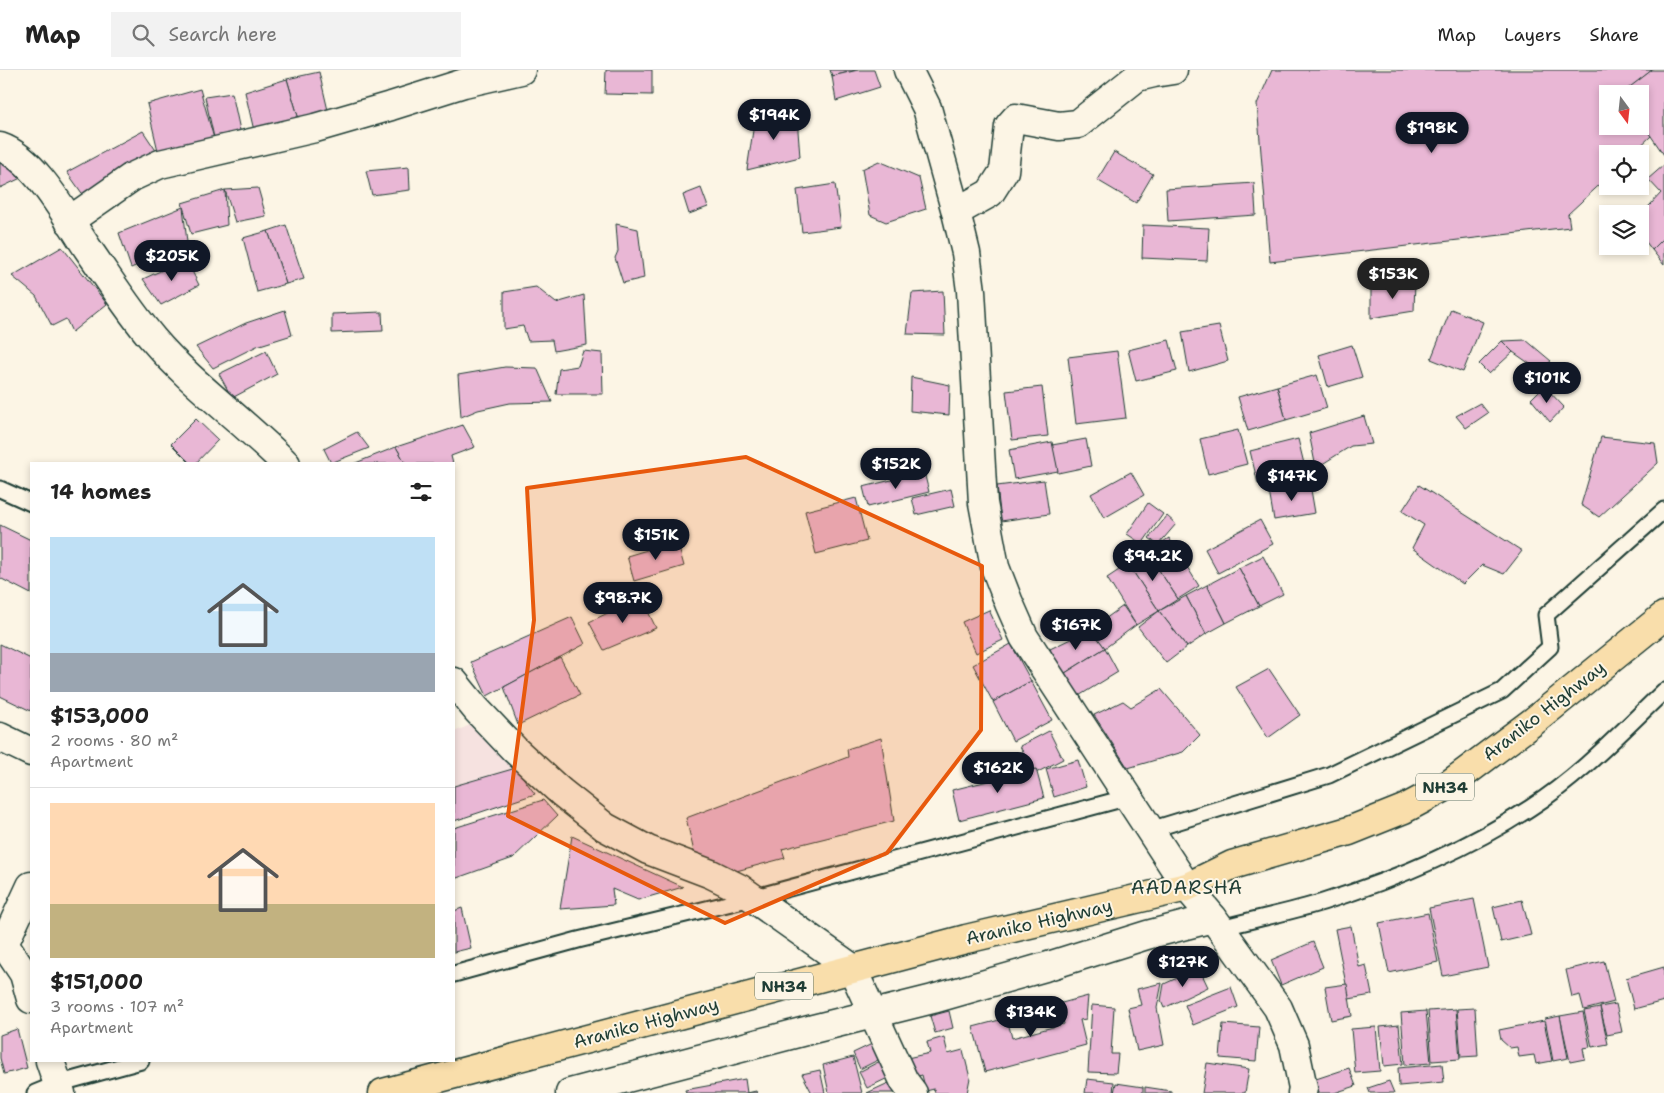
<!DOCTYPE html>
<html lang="en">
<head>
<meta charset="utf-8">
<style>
	body { margin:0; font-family:"Shantell Sans",sans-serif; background:#f2f2f2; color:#222; height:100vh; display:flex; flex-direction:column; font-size:19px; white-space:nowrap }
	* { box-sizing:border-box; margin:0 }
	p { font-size:16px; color:#767676 }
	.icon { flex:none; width:28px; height:28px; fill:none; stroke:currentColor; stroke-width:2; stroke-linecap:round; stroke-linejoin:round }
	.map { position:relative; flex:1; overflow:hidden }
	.sheet { position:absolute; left:30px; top:392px; width:425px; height:600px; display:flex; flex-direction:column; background:#fff; border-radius:0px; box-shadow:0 2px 8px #0003 }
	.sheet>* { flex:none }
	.needle { width:32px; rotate:165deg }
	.tools { position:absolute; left:1599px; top:15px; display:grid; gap:10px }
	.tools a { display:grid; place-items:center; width:50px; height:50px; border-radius:0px; background:#fff; box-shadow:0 2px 8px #0003; font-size:25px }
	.price { position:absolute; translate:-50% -42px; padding:0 11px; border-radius:18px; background:#111827; color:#fff; font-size:16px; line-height:32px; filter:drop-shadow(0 1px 2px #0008) }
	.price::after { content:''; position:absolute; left:50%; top:30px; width:15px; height:11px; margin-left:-8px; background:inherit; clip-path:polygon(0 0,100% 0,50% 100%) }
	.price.selected { background:#222; color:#fff }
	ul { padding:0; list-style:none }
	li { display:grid; align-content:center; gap:10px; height:265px; padding:0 20px }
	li+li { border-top:1px solid #e0e0e0 }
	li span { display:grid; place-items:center; height:155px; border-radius:0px; color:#555 }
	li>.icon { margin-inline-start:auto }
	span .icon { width:90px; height:90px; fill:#fffc; stroke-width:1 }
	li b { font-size:21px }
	h2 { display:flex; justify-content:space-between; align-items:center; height:60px; padding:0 20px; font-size:21px }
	header { display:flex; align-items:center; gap:30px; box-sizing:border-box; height:70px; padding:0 25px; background:#fff; border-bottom:1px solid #e0e0e0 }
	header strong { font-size:24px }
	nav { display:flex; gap:28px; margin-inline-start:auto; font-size:18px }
	.search { width:350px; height:45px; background:#f2f2f2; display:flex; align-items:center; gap:12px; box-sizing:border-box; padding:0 18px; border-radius:0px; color:#767676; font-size:19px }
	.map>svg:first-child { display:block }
</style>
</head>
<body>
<header>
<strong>Map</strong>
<div class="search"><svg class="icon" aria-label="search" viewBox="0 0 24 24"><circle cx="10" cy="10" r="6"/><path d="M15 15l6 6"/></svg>Search here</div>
<nav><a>Map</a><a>Layers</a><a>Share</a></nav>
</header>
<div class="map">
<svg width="1664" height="1023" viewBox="0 0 1664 1023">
	<rect width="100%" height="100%" fill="#fcf5e5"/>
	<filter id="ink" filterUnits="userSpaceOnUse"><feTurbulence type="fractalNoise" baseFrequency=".02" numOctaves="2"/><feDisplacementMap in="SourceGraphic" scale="10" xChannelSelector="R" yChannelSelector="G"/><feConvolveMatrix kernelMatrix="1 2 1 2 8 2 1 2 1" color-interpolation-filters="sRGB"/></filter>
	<g filter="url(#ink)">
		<path fill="#f6e2e0" d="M470 655 511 689 538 724 454 751V662Z"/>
		<g fill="#e9b7d5" stroke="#1f3d34">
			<path d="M606 0H652V25L605 24Z"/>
			<path d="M830 0H858L832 6Z"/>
			<path d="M858 0H874L880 17 836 31 832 6Z"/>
			<path d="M1272 0H1652L1622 24H1608V56H1640V50L1651 66 1632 84H1608V107L1568 144 1570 157 1270 192 1257 34Z"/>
			<path d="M1652 0H1664V85L1640 50V24L1622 23Z"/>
			<path d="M319 2 330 49 300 53 287 9Z"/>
			<path d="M287 9 300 53 255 65 245 22Z"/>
			<path d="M200 19 215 72 159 85 147 34Z"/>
			<path d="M232 23 241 65 215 72 205 27Z"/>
			<path d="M755 47 797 48 800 87 747 100Z"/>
			<path d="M143 61 159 85 84 126 67 102Z"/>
			<path d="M1114 82 1153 104 1136 133 1097 110Z"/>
			<path d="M0 90 25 106 0 118Z"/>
			<path d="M879 91 919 108 926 139 886 152 870 145 862 99Z"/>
			<path d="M1664 95V168L1652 180 1640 164V146L1661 123 1648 109Z"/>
			<path d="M409 97 410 120 372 125 366 101Z"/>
			<path d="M1254 113 1256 145 1168 151 1166 119Z"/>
			<path d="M835 114 841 157 802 162 797 120Z"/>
			<path d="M258 118 266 146 235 152 225 120Z"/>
			<path d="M701 118 708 137 689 144 683 125Z"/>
			<path d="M225 120 227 155 191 164 182 133Z"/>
			<path d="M183 137 187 172 131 198 119 163Z"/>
			<path d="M616 154 638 159 644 208 623 213 615 188 618 181Z"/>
			<path d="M286 155 304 209 286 214 268 161Z"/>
			<path d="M1143 155 1209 158 1207 191 1142 188Z"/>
			<path d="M268 161 286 214 257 222 243 168Z"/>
			<path d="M1664 168V195L1652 180Z"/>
			<path d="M62 177 107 234 72 262 66 249 52 256 36 226 12 206Z"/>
			<path d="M186 189 199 215 161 235 143 209Z"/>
			<path d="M1415 212 1414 241 1371 248V219Z"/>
			<path d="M536 217 556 233 584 225 587 275 554 281 552 270 528 271 523 256 504 259V222Z"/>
			<path d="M943 221 945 265 907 264 912 223Z"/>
			<path d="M1451 239 1483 252 1463 302 1431 289Z"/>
			<path d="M285 240 292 265 257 276 213 298 196 277 246 253Z"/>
			<path d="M382 242 383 261 332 263V244Z"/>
			<path d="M1219 256 1228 291 1189 302 1182 262Z"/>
			<path d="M1169 270 1177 301 1136 311 1128 280Z"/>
			<path d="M1526 270 1551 291 1540 301 1513 282 1502 271Z"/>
			<path d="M1502 271 1513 282 1489 304 1479 294Z"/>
			<path d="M1352 275 1362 307 1328 317 1319 285Z"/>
			<path d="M266 281 277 304 232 328 219 304Z"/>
			<path d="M583 281 602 283 603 324H556L559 299 578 296Z"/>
			<path d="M1117 281 1126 348 1076 354 1068 287Z"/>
			<path d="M505 297 537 298 552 332 510 333 478 340 461 347 458 305Z"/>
			<path d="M1317 305 1327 338 1286 350 1277 316Z"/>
			<path d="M911 307 950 315 949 345 910 341Z"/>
			<path d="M1277 316 1286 350 1248 361 1238 327Z"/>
			<path d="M1544 316 1564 337 1550 352 1531 329Z"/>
			<path d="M1042 317 1048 366 1012 370 1006 321Z"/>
			<path d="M1480 333 1488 343 1466 358 1456 346Z"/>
			<path d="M1364 346 1372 374 1351 376 1316 398 1309 363Z"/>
			<path d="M196 349 218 370 195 394H191L171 374Z"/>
			<path d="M463 355 475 377 451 386 453 394H406L396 377Z"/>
			<path d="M1238 360 1247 394 1208 404 1200 369Z"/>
			<path d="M357 362 369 378 331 393 324 379Z"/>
			<path d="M1601 367 1655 373 1658 393 1599 447 1581 435Z"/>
			<path d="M1086 369 1091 396 1058 403 1052 375Z"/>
			<path d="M1298 369 1306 402 1258 414 1250 381Z"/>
			<path d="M1052 372 1058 401 1014 409 1009 380Z"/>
			<path d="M396 377 406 394H353Z"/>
			<path d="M924 402 929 422 868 437 863 417Z"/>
			<path d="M1131 402 1144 425 1104 448 1091 424Z"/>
			<path d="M1044 410 1049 444 1001 451 997 416Z"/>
			<path d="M1310 414 1315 443 1274 450 1269 421Z"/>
			<path d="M1419 415 1522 481 1504 504 1482 495 1463 514 1412 478 1424 455 1402 441Z"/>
			<path d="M951 419 955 436 916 445 912 428Z"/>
			<path d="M856 428 867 471 816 484 805 441Z"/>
			<path d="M1148 433 1163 444 1142 474 1127 464Z"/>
			<path d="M1167 446 1176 454 1158 475 1149 468Z"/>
			<path d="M1260 450 1273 474 1218 503 1205 479Z"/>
			<path d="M0 455 31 470V524L0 508Z"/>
			<path d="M1169 468 1199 516 1178 529 1147 482Z"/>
			<path d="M677 471 684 496 634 511 627 486Z"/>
			<path d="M1147 482 1178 529 1159 541 1128 494Z"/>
			<path d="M1263 486 1283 524 1259 536 1239 498Z"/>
			<path d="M1128 494 1159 541 1136 555 1107 508Z"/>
			<path d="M1239 498 1259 536 1226 553 1207 515Z"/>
			<path d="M1207 515 1226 553 1206 564 1186 526Z"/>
			<path d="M1186 526 1206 564 1187 577 1159 541Z"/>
			<path d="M641 527 656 558 604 580 589 552Z"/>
			<path d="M1123 536 1136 555 1105 578 1091 559Z"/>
			<path d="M989 540 1003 570 976 583 962 552Z"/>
			<path d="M1159 541 1187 577 1166 593 1138 557Z"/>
			<path d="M572 547 585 574 487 626 471 592Z"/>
			<path d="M1091 559 1105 578 1062 605 1050 579Z"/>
			<path d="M0 574 31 589V641L0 626Z"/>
			<path d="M1011 574 1031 611 993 632 973 595Z"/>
			<path d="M1105 578 1118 602 1077 627 1062 605Z"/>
			<path d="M560 587 580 625 518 655 504 617Z"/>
			<path d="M1269 599 1300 645 1268 668 1236 617Z"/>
			<path d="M1031 611 1052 650 1013 671 993 632Z"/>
			<path d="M1161 619 1200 665 1183 682 1128 698 1094 645 1123 631 1131 637Z"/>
			<path d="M1049 661 1063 689 1034 704 1020 676Z"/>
			<path d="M881 668 894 751 782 779 785 788 725 804 695 786 686 748 848 687 847 679Z"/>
			<path d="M1078 690 1086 717 1054 727 1046 699Z"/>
			<path d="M516 698 535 724 454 751V716Z"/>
			<path d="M1036 699 1044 728 959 750 952 720Z"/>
			<path d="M543 730 557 746 513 788 454 809V758Z"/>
			<path d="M572 766 683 817 638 830 612 819 614 835 560 839Z"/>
			<path d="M1474 829 1488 897 1443 906 1429 838Z"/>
			<path d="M1522 830 1531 865 1501 872 1493 837Z"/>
			<path d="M462 838 471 878 454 882V841Z"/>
			<path d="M1428 843 1438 892 1389 903 1379 853Z"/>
			<path d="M1351 856 1359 897 1366 895 1372 925 1349 929 1335 859Z"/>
			<path d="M1313 872 1323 897 1281 915 1271 890Z"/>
			<path d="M1604 891 1614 932 1584 940 1580 925 1572 927 1566 900Z"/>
			<path d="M1664 897V931L1634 939 1626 908Z"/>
			<path d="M1199 898 1208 917 1164 938 1161 931 1164 914Z"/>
			<path d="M1162 913 1157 938 1164 975 1137 981 1128 938 1141 935 1137 919Z"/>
			<path d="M1347 914 1352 946 1331 950 1325 917Z"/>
			<path d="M1231 917 1238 937 1193 955 1185 935Z"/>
			<path d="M1088 926 1086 949 1080 950 1086 975 985 1002 973 957 1007 948 1012 968 1064 954 1058 934Z"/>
			<path d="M1616 934 1622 962 1607 965 1600 937Z"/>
			<path d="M1092 935 1114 937 1111 984H1118L1116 1003 1088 1002Z"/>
			<path d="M1475 938 1478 986 1461 987 1457 939Z"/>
			<path d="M1600 938 1608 974 1592 977 1584 941Z"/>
			<path d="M1456 939 1460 989 1432 991 1428 941Z"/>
			<path d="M949 941 953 958 935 963 930 946Z"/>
			<path d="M1426 941 1431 993 1405 995 1401 943Z"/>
			<path d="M1583 942 1590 977 1583 978 1585 989 1570 992 1560 946Z"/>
			<path d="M1560 946 1568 988 1553 991 1545 949Z"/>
			<path d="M1544 951 1552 991 1536 994 1534 985 1519 987 1517 977 1510 978 1501 970 1499 960Z"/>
			<path d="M1223 954 1259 957 1256 991 1220 988Z"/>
			<path d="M1399 955 1403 994 1384 996 1380 957Z"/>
			<path d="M1376 957 1380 1001 1355 1003 1351 959Z"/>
			<path d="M17 959 27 998 4 1004 0 988V965Z"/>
			<path d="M944 967 948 984 963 980 970 1008 967 1023H935L934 1019 926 1021 922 1005 911 1008 907 988 930 983 927 972Z"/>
			<path d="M872 974 886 986 860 999 853 983Z"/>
			<path d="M853 987 862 1023H829L823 995Z"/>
			<path d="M884 989 892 1006 867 1018 859 1002Z"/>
			<path d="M1207 993 1249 999 1245 1023H1202Z"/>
			<path d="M1442 994 1444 1012 1399 1016 1398 998Z"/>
			<path d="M1349 998 1356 1016 1334 1023H1317L1313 1010Z"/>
			<path d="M820 1000 825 1023H812L802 1004Z"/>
			<path d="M745 1009 747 1023 756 1021 757 1023H686L685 1020Z"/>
			<path d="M897 1009 904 1023H867Z"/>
			<path d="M1087 1009 1114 1012 1113 1023H1085Z"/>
			<path d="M1389 1011 1394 1023H1370L1368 1018Z"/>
			<path d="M1116 1013 1143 1017V1023H1114Z"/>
			<path d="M1145 1017 1171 1021V1023H1145Z"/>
		</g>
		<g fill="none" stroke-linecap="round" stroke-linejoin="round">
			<g stroke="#1f3d34" stroke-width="19">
				<g id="lane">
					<path d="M0 419 31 433"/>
					<path d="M1150 760 1329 705 1502 621 1550 577 1546 545 1664 440"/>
					<path d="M1221 858C1255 849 1290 842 1323 832 1393 810 1469 778 1530 738 1580 706 1621 662 1664 621"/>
					<path d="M454 904 578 870 752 828 1129 727"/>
					<path d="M35 1023 57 1014 141 991"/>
				</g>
			</g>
			<g stroke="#1f3d34" stroke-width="31">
				<g id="street">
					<path d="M908 0 927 38 956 142 966 183 971 221 983 433 995 497 1009 533 1024 567 1187 817 1213 848 1278 938 1294 975 1303 1018 1302 1023"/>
					<path d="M0 77C36 89 67 148 88 179 109 209 129 241 153 269 191 314 244 351 286 394"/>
					<path d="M956 142 990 123 1004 101 1009 56 1016 48 1059 56 1078 54 1137 7 1154 3 1173 0"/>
					<path d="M69 151 132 107 160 94 315 58 391 36 464 13 521 0"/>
					<path d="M454 612 476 639 515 680 561 722 605 757 648 780 711 804 739 818 852 898 904 1011 913 1023"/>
					<path d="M0 667 31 682"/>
					<path d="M0 872 4 874 24 904 31 929"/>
					<path d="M4 874 31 816"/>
					<path d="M50 991 61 1023"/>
					<path d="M570 1023 813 959 933 929 1045 897 1147 865 1213 848"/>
				</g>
			</g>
			<g stroke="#1f3d34" stroke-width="31">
				<path id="highway" d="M383 1023 966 869 1187 817 1232 795 1349 761 1404 739 1447 716 1534 651 1664 546"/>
			</g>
			<use href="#lane" stroke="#fcf5e5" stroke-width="15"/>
			<use href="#street" stroke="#fcf5e5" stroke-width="28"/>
			<use href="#highway" stroke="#f9deab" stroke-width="28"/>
		</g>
	</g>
	<path fill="#e8590c" fill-opacity="0.2" stroke="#e8590c" stroke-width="4" stroke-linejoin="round" d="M746 387 982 496 981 660 887 783 725 853 508 746 534 550 527 418Z"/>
	<g text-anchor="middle" stroke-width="4" stroke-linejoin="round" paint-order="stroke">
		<g fill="#fcf5e5" stroke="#617469" stroke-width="1">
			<rect x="1416" y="703.5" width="58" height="27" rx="4"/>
			<rect x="755" y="902.5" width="58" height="27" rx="4"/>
		</g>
		<g font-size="16" font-weight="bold" fill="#1f3d34">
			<text x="1445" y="723">NH34</text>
			<text x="784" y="922">NH34</text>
		</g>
		<g font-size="18" fill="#1f3d34" stroke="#fcf5e5">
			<text transform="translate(1544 641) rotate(-38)" y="6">Araniko Highway</text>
			<text transform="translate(1039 852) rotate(-13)" y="6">Araniko Highway</text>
			<text transform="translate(646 953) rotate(-15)" y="6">Araniko Highway</text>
		</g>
		<g font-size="19" letter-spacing="1" fill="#1f3d34" stroke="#fcf5e5">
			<text x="1187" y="824">AADARSHA</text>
		</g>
	</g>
</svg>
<div class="tools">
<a><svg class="needle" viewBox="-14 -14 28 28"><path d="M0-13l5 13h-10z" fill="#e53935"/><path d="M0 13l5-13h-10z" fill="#767676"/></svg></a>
<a><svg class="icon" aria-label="locate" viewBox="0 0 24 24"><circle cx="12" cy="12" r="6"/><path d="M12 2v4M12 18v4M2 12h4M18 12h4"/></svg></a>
<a><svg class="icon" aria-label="layers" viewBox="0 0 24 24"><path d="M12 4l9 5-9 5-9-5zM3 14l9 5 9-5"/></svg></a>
</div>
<b class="price" style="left:774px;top:71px">$194K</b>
<b class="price" style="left:1432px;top:84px">$198K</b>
<b class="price" style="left:172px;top:212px">$205K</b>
<b class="price selected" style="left:1393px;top:230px">$153K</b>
<b class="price" style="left:1547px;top:334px">$101K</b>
<b class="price" style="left:896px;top:420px">$152K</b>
<b class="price" style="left:1292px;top:432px">$147K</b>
<b class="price" style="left:656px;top:491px">$151K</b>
<b class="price" style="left:1153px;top:512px">$94.2K</b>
<b class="price" style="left:623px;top:554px">$98.7K</b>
<b class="price" style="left:1076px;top:581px">$167K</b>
<b class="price" style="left:998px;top:724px">$162K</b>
<b class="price" style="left:1183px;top:918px">$127K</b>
<b class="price" style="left:1031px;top:968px">$134K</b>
<section class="sheet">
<h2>14 homes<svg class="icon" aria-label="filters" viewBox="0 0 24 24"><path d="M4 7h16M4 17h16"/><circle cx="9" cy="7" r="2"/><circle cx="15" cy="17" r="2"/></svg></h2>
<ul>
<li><span style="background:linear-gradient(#bfe0f5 75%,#9aa5b1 0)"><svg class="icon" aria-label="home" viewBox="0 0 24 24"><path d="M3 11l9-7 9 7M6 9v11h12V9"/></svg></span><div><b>$153,000</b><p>2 rooms · 80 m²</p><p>Apartment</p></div></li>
<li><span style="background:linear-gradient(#ffd9b3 65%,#c2b280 0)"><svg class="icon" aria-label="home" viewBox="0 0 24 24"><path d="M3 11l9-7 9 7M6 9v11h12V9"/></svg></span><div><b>$151,000</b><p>3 rooms · 107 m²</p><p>Apartment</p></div></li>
</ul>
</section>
</div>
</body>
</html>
